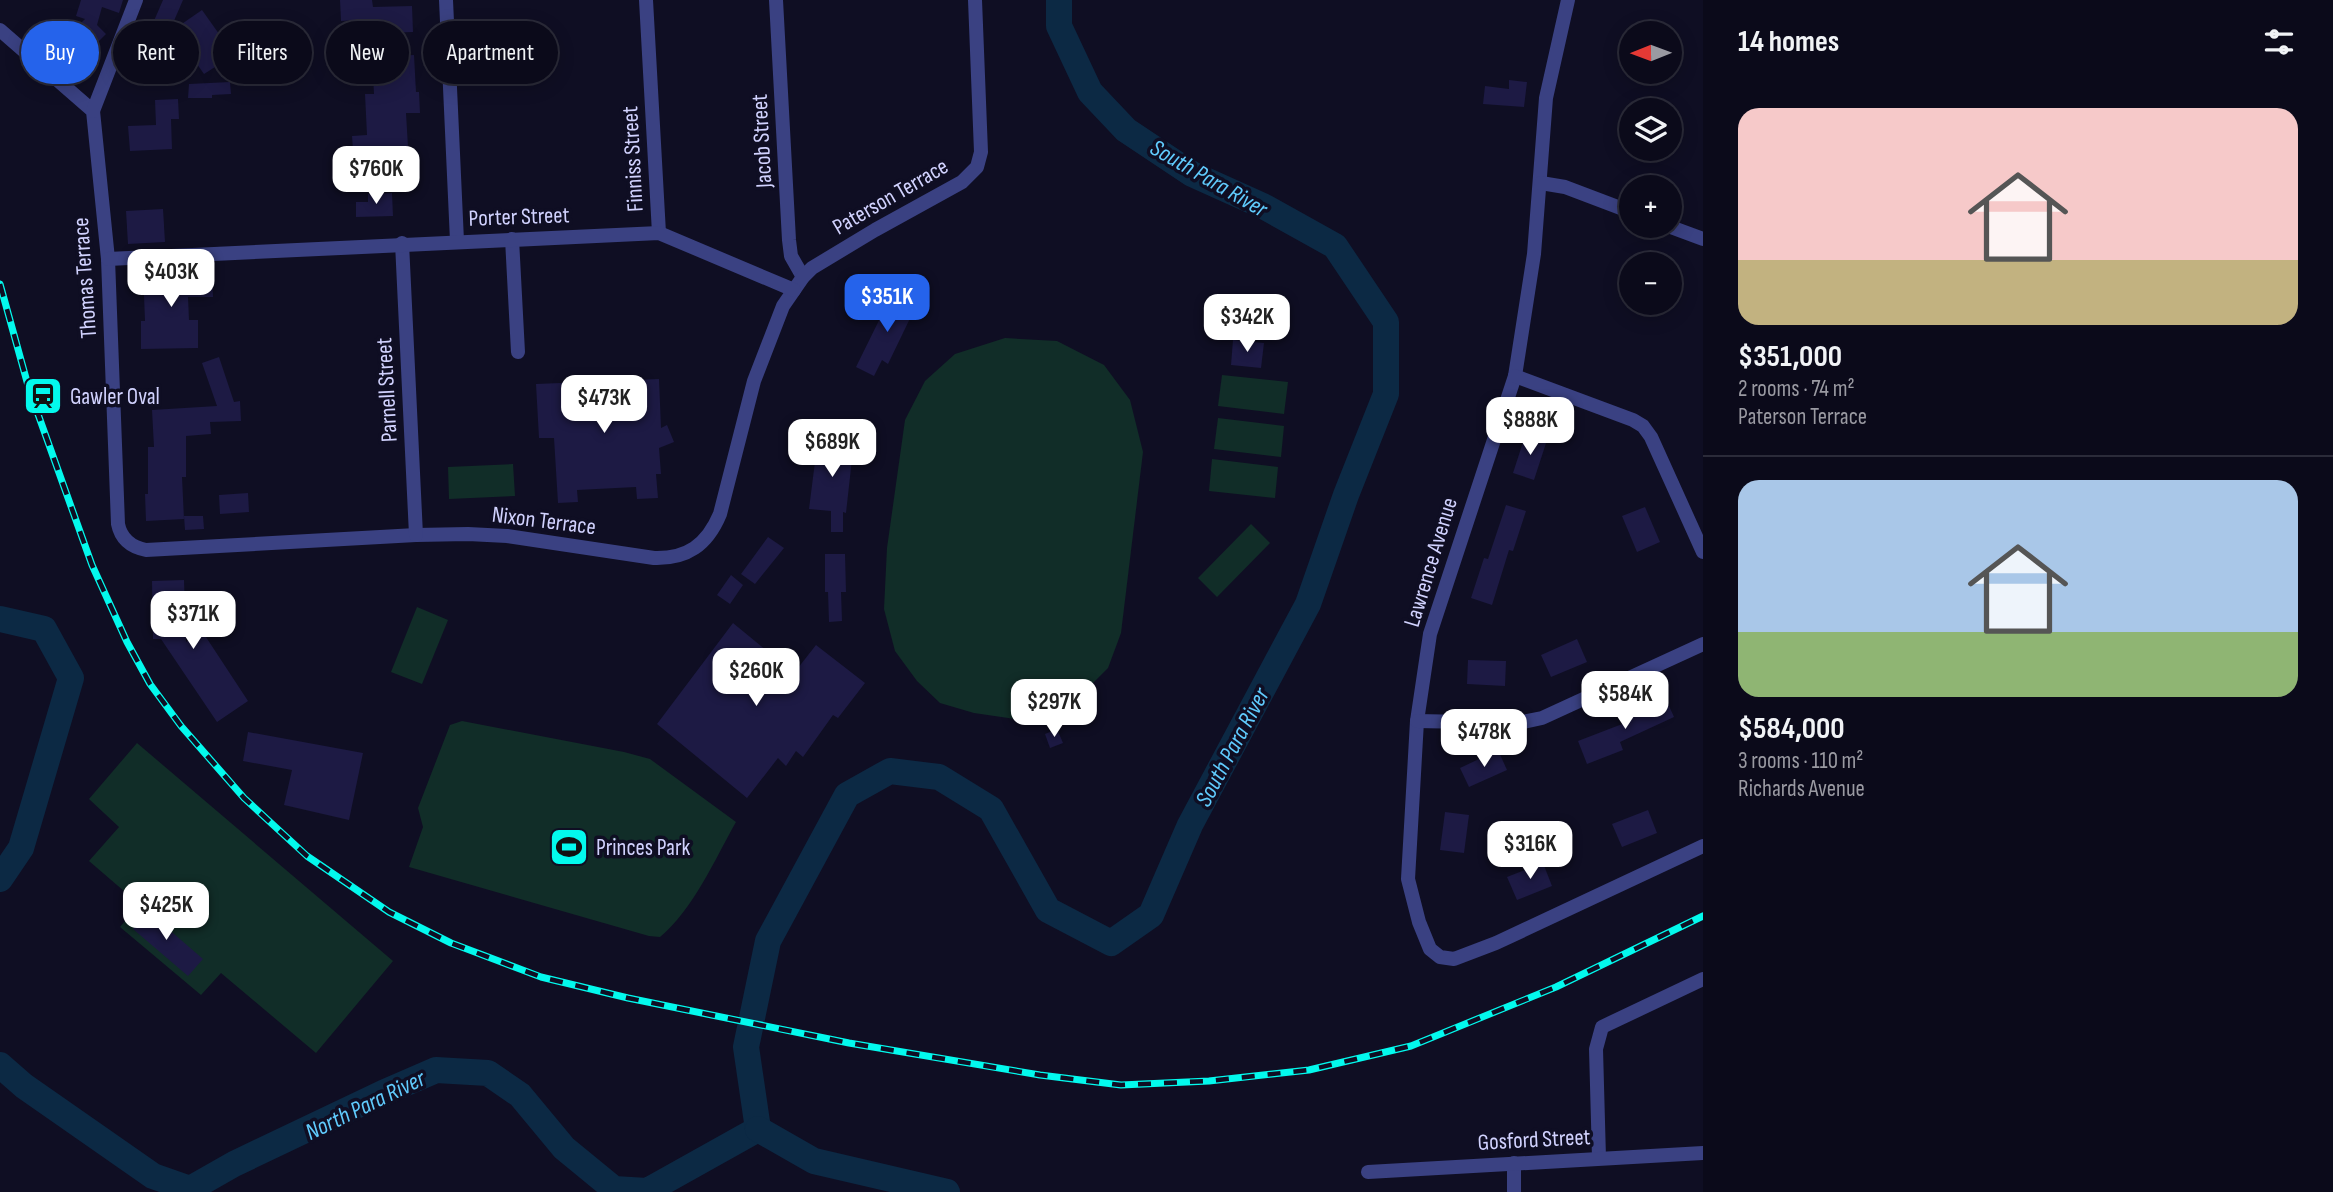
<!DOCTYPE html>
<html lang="en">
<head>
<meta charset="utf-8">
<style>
	body { margin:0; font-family:"Sofia Sans Condensed",sans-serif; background:#191827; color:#f1f3f6; height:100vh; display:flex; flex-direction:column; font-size:26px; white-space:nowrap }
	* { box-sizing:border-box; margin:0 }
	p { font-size:23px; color:#9a9aa2 }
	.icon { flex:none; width:38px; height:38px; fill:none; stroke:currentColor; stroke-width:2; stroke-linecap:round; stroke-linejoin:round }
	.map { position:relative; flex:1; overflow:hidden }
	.sheet { display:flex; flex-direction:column; background:#0b0a1a; width:630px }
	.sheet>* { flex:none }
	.guide { position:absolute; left:21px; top:21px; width:665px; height:63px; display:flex; gap:14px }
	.needle { width:46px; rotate:269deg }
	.tools { position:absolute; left:1619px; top:21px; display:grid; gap:14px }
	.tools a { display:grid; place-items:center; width:63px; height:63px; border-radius:50%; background:#0b0a1a; box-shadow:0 4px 18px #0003,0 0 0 2px #2b2b39; font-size:35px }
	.price { position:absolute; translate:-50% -60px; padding:0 16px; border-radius:14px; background:#fff; color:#222; font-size:23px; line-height:46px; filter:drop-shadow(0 2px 4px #0008) }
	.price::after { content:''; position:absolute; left:50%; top:42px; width:21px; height:16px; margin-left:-10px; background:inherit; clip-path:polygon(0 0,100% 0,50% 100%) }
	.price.on { background:#2563eb; color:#fff }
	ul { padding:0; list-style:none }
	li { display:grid; align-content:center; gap:14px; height:371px; padding:0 35px }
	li+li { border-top:2px solid #2b2b39 }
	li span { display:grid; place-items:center; height:217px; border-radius:21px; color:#555 }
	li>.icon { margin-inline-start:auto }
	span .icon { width:126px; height:126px; fill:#fffc; stroke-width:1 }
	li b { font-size:30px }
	h2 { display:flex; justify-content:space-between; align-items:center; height:84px; padding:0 35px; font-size:30px }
	.tag { padding:0 24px; border-radius:32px; background:#0b0a1a; box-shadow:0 4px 18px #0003,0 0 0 2px #2b2b39; font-size:24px; line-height:63px }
	.tag.on { background:#2563eb; color:#fff }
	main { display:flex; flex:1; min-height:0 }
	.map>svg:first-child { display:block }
</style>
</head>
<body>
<main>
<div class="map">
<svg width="1703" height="1192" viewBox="0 0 1703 1192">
	<rect width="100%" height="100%" fill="#0f0e23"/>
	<g fill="#112d28">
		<path d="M1005 338 1057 341 1104 365 1130 400 1143 452 1121 633 1108 668 1082 694 1051 713 1015 719 974 713 940 703 917 681 895 651 884 609 887 548 905 420 925 381 955 354Z"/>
		<path d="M1222 375 1288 382 1284 414 1218 406Z"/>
		<path d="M1218 418 1284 426 1281 457 1214 449Z"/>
		<path d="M1212 459 1278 467 1275 498 1209 491Z"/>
		<path d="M513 464 515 496 449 499 448 467Z"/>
		<path d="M1251 524 1270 543 1217 597 1198 578Z"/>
		<path d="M417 607 448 620 422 684 391 672Z"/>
		<path d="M462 721 624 752 650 759 736 822C715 859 693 910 660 937L649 936 409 867 423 827 418 808 450 725Z"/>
		<path d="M137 743 393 961 316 1053 221 973 201 995 120 927 139 904 89 861 119 827 89 799Z"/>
	</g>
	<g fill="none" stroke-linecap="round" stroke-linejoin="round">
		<g stroke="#0c2944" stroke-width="26">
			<path d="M0 619 44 629 71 678 21 848 0 879"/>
			<path d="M0 1065 24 1086 153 1176 190 1189 234 1164 383 1093 436 1070 488 1073 520 1095 564 1148 614 1189 647 1191 758 1129"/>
			<path d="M758 1129 746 1047 768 941 847 795 890 771 939 777 991 809 1048 910 1111 943 1151 915 1190 825 1308 604 1346 495 1386 394V322L1335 246 1263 206 1192 174 1126 130 1090 92 1059 26V0"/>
			<path d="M758 1129 814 1161 947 1192"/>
		</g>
	</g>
	<g fill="#1d1a44">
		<path d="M81 0H123L119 13 102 7 97 25 106 34 81 59 65 43 67 37 85 19 76 16Z"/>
		<path d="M163 0H183L167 37 150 30Z"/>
		<path d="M340 0H372L373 7 412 6 413 32 358 34V20L341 21Z"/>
		<path d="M202 10 234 55 204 74 173 30Z"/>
		<path d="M414 55 416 92H419L420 113H406L409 164 358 166 357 161H349L348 150H353L352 136 367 135 365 94H374L372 57Z"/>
		<path d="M1509 80 1527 82 1524 107 1483 104 1485 86 1509 89Z"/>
		<path d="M230 82 231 94 212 95V98H188L189 84Z"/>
		<path d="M178 99 179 119H171L172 149 130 151 128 126 156 125 155 100Z"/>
		<path d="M392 193 393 216 356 217V202H368V194Z"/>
		<path d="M163 209 165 242 128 244 126 211Z"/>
		<path d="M179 269V276L212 275 213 297H188L189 320H198V348L141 349V321H145L143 270Z"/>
		<path d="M893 292 916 306 888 364 882 360 874 376 856 367Z"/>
		<path d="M1233 340 1264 343 1261 368 1231 365Z"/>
		<path d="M219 357 234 402 240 401 241 421 210 422 211 434 186 436V477H182L184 519 146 521 145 494H148V447H154L152 410 217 406 202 363Z"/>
		<path d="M659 379 661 428 667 425 674 442 659 448 661 474H656L658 498 637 499 636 487 577 490 578 502 558 503 554 438H539L536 384Z"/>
		<path d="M1526 433 1547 440 1534 480 1513 473Z"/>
		<path d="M818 438 854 441 846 513 843 512V532H831V511L809 509Z"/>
		<path d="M248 493 249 512 220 514 219 495Z"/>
		<path d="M1506 505 1526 511 1513 551 1509 550 1492 605 1471 598 1484 558 1488 559Z"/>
		<path d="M1645 507 1660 542 1637 552 1622 516Z"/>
		<path d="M184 516H203L204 529 185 530Z"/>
		<path d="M768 537 784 548 755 584 741 574Z"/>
		<path d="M825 554H845L846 592H841L842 621 829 622 828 592H825Z"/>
		<path d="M731 575 743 585 730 604 717 595Z"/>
		<path d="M184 580 186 642 202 631 248 701 217 722 161 639H153L152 581Z"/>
		<path d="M733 623 794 673 816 645 865 683 838 718 833 715 803 757 796 751 786 766 778 758 747 798 657 724Z"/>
		<path d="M1577 639 1587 662 1551 677 1541 655Z"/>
		<path d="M1468 660 1506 661 1505 686 1467 684Z"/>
		<path d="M1665 697 1674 717 1620 742 1623 750 1587 764 1578 741 1630 721 1627 715Z"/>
		<path d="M1057 729 1063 743 1050 748 1045 734Z"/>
		<path d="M248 732 363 753 349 820 284 805 292 770 243 761Z"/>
		<path d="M1498 750 1507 770 1469 787 1460 768Z"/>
		<path d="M1648 810 1657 833 1622 847 1612 824Z"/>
		<path d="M1445 812 1469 815 1464 853 1440 850Z"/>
		<path d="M1543 863 1552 886 1517 900 1507 877Z"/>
		<path d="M144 908 203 959 188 976 133 929 135 927 130 924Z"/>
	</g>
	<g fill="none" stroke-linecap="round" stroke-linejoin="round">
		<g stroke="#3a4182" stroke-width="14">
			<path d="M446 0 457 241"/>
			<path d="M646 0 659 233"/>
			<path d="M776 0 789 240 791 256 803 277"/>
			<path d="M1568 0 1546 98 1534 254 1515 376 1430 634 1417 721 1408 879 1419 922 1430 949 1440 957 1454 959 1496 943 1703 846"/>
			<path d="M0 30 93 111 108 259 118 524C121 539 131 547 146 550L416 535 468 534 507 536 654 558C687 559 707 545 720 514L754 381 783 306 803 277 812 268 875 230 962 182 977 167 981 152 975 0"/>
			<path d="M93 111 136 0"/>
			<path d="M1541 183 1565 187 1631 212"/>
			<path d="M1668 226 1703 239"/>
			<path d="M512 239 518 352"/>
			<path d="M402 243 416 535"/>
			<path d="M108 259 659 233 794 290"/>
			<path d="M1515 376 1633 420 1643 426 1651 437 1703 552"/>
			<path d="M1417 721 1518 723 1542 718 1703 644"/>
			<path d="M1599 1158 1596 1049 1602 1027 1703 979"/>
			<path d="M1514 1163V1192"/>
			<path d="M1368 1172 1703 1153"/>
		</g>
		<g stroke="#03f9ed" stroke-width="7">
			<path id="rail" d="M0 284 29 389 92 565 127 642 150 684 181 726 244 798 307 856 389 912 451 943 541 977 628 998 849 1043 1040 1075 1121 1085 1209 1081 1309 1070 1411 1046 1556 987 1703 916"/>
		</g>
		<use href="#rail" stroke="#0f0e23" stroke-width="4.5" stroke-dasharray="13" stroke-linecap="butt"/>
	</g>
	<defs>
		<g id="station-square" transform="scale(2.0125)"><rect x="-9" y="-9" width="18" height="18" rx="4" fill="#03f9ed" stroke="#0f0e23"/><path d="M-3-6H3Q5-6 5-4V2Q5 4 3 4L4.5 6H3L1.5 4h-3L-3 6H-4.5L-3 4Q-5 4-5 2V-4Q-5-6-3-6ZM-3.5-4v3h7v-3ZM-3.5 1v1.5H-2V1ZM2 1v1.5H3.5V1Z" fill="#111"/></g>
		<g id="stadium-square" transform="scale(2.0125)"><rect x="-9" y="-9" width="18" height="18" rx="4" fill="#03f9ed" stroke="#0f0e23"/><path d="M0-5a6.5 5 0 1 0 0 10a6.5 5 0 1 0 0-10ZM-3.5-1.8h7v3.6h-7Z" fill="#111"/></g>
	</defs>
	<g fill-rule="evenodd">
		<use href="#station-square" x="43" y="396"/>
		<use href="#stadium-square" x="569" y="847"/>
	</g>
	<g text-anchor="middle" stroke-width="7" stroke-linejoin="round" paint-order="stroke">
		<g font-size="23" fill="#d1d2fe" stroke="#0f0e23">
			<text transform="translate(761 141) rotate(-93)" y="8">Jacob Street</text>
			<text transform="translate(632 159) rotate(-93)" y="8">Finniss Street</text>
			<text transform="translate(890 196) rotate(-30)" y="8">Paterson Terrace</text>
			<text transform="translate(519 216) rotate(-2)" y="8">Porter Street</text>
			<text transform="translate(84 278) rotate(-94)" y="8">Thomas Terrace</text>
			<text transform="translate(386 390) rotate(-93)" y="8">Parnell Street</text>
			<text transform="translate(544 520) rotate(7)" y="8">Nixon Terrace</text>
			<text transform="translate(1430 562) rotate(-73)" y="8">Lawrence Avenue</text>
			<text transform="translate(1534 1139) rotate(-3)" y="8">Gosford Street</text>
		</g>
		<g font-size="23" fill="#d1d2fe" stroke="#0f0e23" text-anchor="start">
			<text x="70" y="404">Gawler Oval</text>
			<text x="596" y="855">Princes Park</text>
		</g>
		<g font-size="24" font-style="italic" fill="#60cbfd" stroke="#0f0e23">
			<text transform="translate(1209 178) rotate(30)" y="8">South Para River</text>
			<text transform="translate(1232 747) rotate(-62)" y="8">South Para River</text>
			<text transform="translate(365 1105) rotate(-26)" y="8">North Para River</text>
		</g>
	</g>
</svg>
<div class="tools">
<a><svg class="needle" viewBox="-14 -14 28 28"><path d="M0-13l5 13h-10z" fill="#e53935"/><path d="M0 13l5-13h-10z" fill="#9a9aa2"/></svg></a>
<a><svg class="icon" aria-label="layers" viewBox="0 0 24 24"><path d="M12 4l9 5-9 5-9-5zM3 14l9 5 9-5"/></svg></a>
<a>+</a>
<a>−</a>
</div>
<b class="price" style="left:376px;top:206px">$760K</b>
<b class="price" style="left:171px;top:309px">$403K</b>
<b class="price on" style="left:887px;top:334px">$351K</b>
<b class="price" style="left:1247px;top:354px">$342K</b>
<b class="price" style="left:604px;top:435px">$473K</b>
<b class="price" style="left:1530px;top:457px">$888K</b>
<b class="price" style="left:832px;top:479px">$689K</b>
<b class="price" style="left:193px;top:651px">$371K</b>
<b class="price" style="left:756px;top:708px">$260K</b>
<b class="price" style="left:1625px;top:731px">$584K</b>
<b class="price" style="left:1054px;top:739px">$297K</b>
<b class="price" style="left:1484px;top:769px">$478K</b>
<b class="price" style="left:1530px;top:881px">$316K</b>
<b class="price" style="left:166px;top:942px">$425K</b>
<div class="guide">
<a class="tag on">Buy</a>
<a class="tag">Rent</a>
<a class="tag">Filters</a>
<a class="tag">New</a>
<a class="tag">Apartment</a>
</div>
</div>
<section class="sheet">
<h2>14 homes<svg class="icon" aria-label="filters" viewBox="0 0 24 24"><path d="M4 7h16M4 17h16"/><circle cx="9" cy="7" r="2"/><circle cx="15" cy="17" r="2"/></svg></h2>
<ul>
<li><span style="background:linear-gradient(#f6c9c9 70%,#c2b280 0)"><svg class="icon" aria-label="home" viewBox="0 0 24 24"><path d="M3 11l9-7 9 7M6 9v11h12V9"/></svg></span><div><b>$351,000</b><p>2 rooms · 74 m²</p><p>Paterson Terrace</p></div></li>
<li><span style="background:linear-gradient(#a9c7e8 70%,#8fb573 0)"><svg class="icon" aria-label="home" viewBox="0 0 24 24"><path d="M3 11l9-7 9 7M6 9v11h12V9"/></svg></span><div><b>$584,000</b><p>3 rooms · 110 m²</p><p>Richards Avenue</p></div></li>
</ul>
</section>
</main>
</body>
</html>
